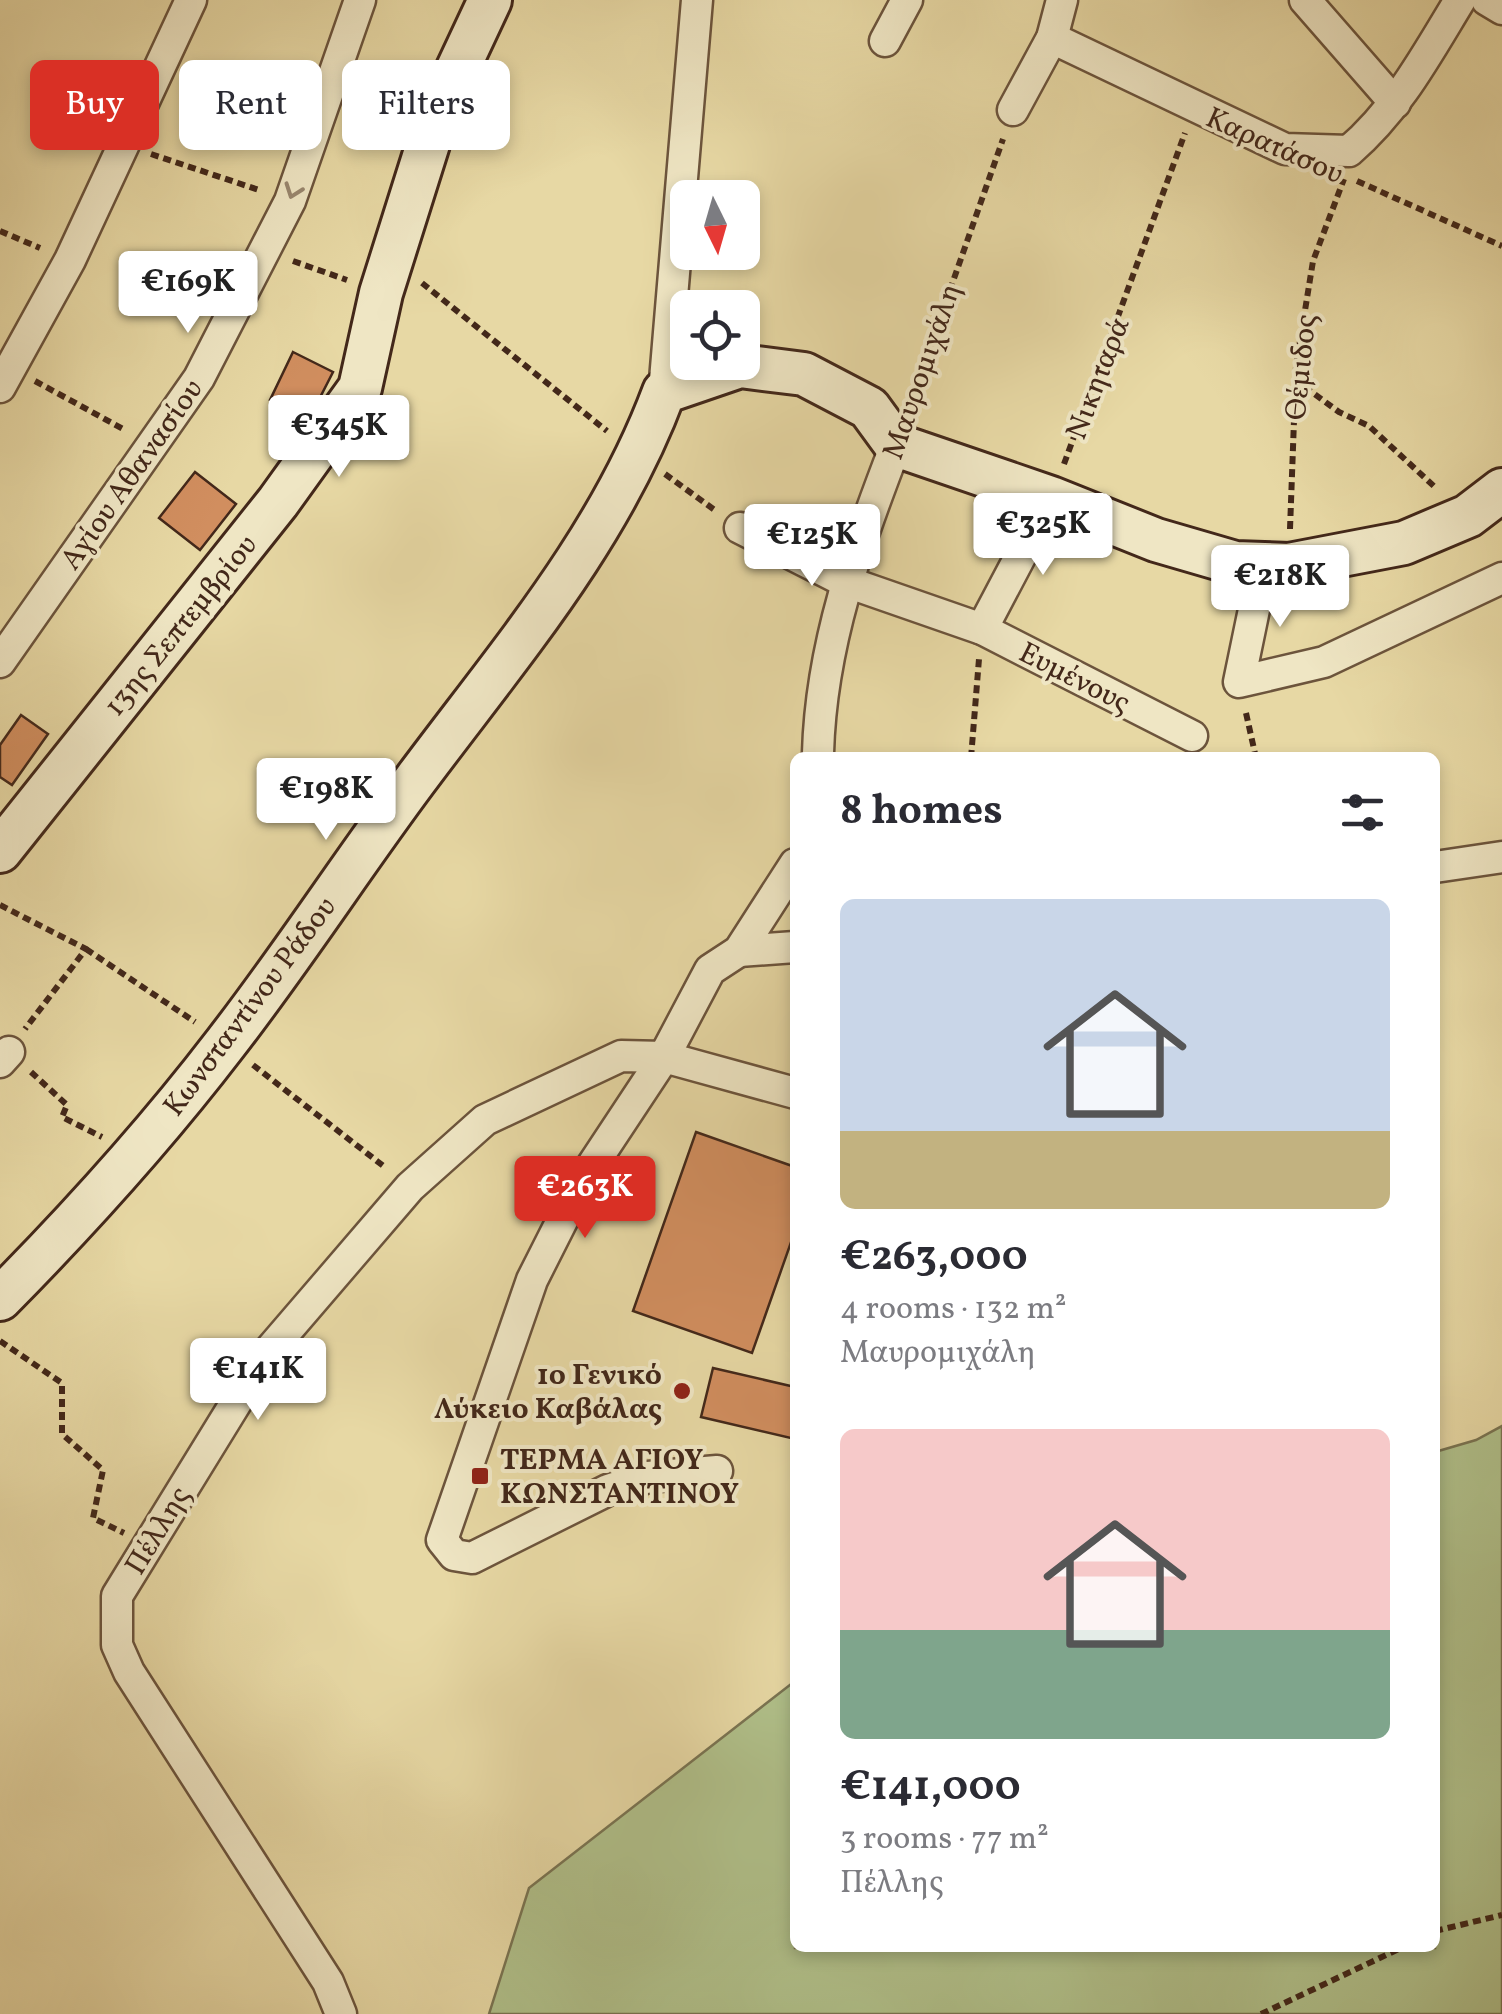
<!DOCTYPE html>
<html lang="en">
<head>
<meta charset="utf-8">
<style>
	body { margin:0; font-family:Vollkorn,serif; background:#f7f7f7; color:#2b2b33; height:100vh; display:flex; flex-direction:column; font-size:38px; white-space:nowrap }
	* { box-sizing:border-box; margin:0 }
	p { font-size:32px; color:#7c7c81 }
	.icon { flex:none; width:55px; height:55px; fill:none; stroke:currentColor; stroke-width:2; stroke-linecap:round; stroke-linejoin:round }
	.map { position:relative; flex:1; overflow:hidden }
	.panel { position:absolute; left:790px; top:752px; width:650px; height:1200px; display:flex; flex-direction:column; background:#fff; border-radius:15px; box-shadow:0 5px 15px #0003 }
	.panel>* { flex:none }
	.guide { position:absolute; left:30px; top:60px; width:610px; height:90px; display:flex; gap:20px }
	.needle { width:65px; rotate:175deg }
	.tools { position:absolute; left:670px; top:180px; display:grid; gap:20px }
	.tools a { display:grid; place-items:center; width:90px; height:90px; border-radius:15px; background:#fff; box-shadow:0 5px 15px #0003; font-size:50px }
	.price { position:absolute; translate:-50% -85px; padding:0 22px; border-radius:10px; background:#fff; color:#222; font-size:32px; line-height:65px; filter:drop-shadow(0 2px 5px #0008) }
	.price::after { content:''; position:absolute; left:50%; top:60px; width:30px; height:22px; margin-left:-15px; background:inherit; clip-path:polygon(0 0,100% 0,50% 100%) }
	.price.selected { background:#d93025; color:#fff }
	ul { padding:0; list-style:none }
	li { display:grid; align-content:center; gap:20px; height:530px; padding:0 50px }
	li span { display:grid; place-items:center; height:310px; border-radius:15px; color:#555 }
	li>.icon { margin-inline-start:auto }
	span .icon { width:180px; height:180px; fill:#fffc; stroke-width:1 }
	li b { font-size:42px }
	h2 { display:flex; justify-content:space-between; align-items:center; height:120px; padding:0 50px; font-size:42px }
	.pill { padding:0 35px; border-radius:15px; background:#fff; box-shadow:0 5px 15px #0003; font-size:35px; line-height:90px }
	.pill.selected { background:#d93025; color:#fff }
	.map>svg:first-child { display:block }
</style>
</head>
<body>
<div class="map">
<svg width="1502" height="2014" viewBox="0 0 1502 2014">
	<rect width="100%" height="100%" fill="#e7d8a4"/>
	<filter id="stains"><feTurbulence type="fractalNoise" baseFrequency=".002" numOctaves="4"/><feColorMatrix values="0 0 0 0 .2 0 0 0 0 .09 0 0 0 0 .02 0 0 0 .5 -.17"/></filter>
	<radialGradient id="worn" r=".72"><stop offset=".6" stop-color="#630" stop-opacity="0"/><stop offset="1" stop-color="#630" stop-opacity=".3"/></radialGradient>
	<path fill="#b0c08a" stroke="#7a7452" stroke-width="2.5" d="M1502 1426V2014H489L529 1888 795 1681V1948H1435V1452L1476 1440Z"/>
	<g fill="#d18e5f" stroke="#43281a" stroke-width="2.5">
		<path d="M293 352 333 372 309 419 270 400Z"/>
		<path d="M195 472 236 504 200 550 159 518Z"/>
		<path d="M21 715 48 734 12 785 0 777V745Z"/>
		<path d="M696 1132 795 1167V1231L752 1353 633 1311Z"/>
		<path d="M713 1368 795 1387V1439L701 1417Z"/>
	</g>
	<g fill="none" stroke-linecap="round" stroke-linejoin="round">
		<g stroke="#6c543c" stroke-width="35">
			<g id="street">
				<path d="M1305 0 1395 103"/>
				<path d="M1487 0 1502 9"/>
				<path d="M1052 38 1285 149 1349 151C1398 109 1427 54 1460 0"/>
				<path d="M885 41 907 0"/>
				<path d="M1013 110 1052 38 1062 0"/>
				<path d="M0 387 70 260 191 0"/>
				<path d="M664 392 697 0"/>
				<path d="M740 528 844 581 982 629 1192 736"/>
				<path d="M1263 566 1239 682 1324 662 1502 578"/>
				<path d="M982 629 1051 498"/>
				<path d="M0 662 199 378 290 201 360 0"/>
				<path d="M818 753C821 644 857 546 896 445"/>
				<path d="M1435 867 1502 857"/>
				<path d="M739 951 795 947"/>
				<path d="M0 1062 9 1052"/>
				<path d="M717 1471 648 1477 608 1490 472 1558 454 1555 442 1540 532 1280 582 1181 664 1057 710 970 739 951 795 864"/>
				<path d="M341 2014 328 1982 129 1672 117 1645V1596L264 1357 410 1187 485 1120 621 1056 664 1057 795 1093"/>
			</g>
		</g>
		<g stroke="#43281a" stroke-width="48">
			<g id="secondary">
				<path d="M0 851 278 502 360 388 381 293 439 109 490 0"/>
				<path d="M0 1299C80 1218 156 1134 225 1044 292 958 351 866 416 779 509 654 609 540 664 392L740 366 804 374 869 408 896 445 1051 498 1156 540 1235 563 1289 565 1404 543 1468 516 1502 490"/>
			</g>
		</g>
		<g stroke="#43281a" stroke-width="6" stroke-dasharray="8 5" stroke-linecap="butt">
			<path d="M151 154 262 191"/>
			<path d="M1357 181 1502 246"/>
			<path d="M0 231 40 248"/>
			<path d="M293 261 347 280"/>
			<path d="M422 283 607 431"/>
			<path d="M1294 379 1339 412 1369 426 1437 489"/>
			<path d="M35 381 125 430"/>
			<path d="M911 401 1003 139"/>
			<path d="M1064 464 1185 133"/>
			<path d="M665 474 716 511"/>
			<path d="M1290 529 1296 366 1313 261 1344 179"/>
			<path d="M1246 713 1256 758"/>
			<path d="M971 758 979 659"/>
			<path d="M0 905 86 949 25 1029"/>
			<path d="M86 949 195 1022"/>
			<path d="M253 1065 386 1168"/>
			<path d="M31 1072 67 1105 62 1117 102 1137"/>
			<path d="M0 1341 62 1383V1434L103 1470 93 1518 124 1533"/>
			<path d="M1435 1931 1502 1915"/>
			<path d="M1261 2014 1401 1948"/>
		</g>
		<use href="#street" stroke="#efe6c4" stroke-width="30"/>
		<use href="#secondary" stroke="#efe6c4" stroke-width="42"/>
	</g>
	<defs><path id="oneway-chevron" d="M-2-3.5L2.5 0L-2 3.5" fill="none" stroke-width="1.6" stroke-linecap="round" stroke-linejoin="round" transform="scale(2.5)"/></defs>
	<use stroke="#99876f" href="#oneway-chevron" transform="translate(293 191) rotate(110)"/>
	<g fill="#8f2418" stroke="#efe6c4" stroke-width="4">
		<circle cx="682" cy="1391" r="10"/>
		<rect x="470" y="1466" width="20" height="20" rx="5"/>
	</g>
	<g text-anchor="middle" stroke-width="8" stroke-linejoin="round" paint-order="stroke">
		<g font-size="30" fill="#43281a" stroke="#efe6c4">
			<text transform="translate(1275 145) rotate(24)" y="10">Καρατάσου</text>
			<text transform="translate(1300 367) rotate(-84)" y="10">Θέμιδος</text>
			<text transform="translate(921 371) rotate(-71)" y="10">Μαυρομιχάλη</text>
			<text transform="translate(1097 378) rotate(-69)" y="10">Νικηταρά</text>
			<text transform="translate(131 474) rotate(-55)" y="10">Αγίου Αθανασίου</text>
			<text transform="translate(180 625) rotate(-51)" y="10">13ης Σεπτεμβρίου</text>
			<text transform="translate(1075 677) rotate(27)" y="10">Ευμένους</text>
			<text transform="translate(249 1006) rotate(-53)" y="10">Κωνσταντίνου Ράδου</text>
			<text transform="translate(157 1530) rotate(-59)" y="10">Πέλλης</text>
		</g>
		<g font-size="30" font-weight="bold" fill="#43281a" stroke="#efe6c4" text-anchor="end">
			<text x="662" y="1384">1ο Γενικό<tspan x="662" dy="34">Λύκειο Καβάλας</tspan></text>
			<text x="500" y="1469" text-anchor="start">ΤΕΡΜΑ ΑΓΙΟΥ<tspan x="500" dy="34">ΚΩΝΣΤΑΝΤΙΝΟΥ</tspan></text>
		</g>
	</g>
	<rect width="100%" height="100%" filter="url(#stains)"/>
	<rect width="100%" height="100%" fill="url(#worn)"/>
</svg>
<div class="tools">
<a><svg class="needle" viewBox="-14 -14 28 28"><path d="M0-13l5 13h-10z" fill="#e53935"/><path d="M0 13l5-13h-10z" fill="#7c7c81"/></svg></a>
<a><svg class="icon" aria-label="locate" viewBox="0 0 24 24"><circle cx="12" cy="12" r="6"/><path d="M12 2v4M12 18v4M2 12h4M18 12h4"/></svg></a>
</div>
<b class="price" style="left:188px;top:336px">€169K</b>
<b class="price" style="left:339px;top:480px">€345K</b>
<b class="price" style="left:1043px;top:578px">€325K</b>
<b class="price" style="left:812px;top:589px">€125K</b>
<b class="price" style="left:1280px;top:630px">€218K</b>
<b class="price" style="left:326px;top:843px">€198K</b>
<b class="price selected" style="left:585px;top:1241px">€263K</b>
<b class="price" style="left:258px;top:1423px">€141K</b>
<div class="guide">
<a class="pill selected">Buy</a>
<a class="pill">Rent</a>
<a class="pill">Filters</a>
</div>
<section class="panel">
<h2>8 homes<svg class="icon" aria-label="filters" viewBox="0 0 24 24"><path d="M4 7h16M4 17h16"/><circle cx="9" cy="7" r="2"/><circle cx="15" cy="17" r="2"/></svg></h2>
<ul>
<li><span style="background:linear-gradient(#c9d6e8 75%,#c2b280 0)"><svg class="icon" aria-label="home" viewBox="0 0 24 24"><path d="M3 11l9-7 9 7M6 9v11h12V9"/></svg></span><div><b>€263,000</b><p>4 rooms · 132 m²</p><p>Μαυρομιχάλη</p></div></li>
<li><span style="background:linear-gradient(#f6c9c9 65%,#7fa58c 0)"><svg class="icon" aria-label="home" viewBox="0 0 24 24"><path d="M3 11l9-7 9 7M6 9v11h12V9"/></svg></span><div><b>€141,000</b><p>3 rooms · 77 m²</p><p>Πέλλης</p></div></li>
</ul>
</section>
</div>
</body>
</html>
